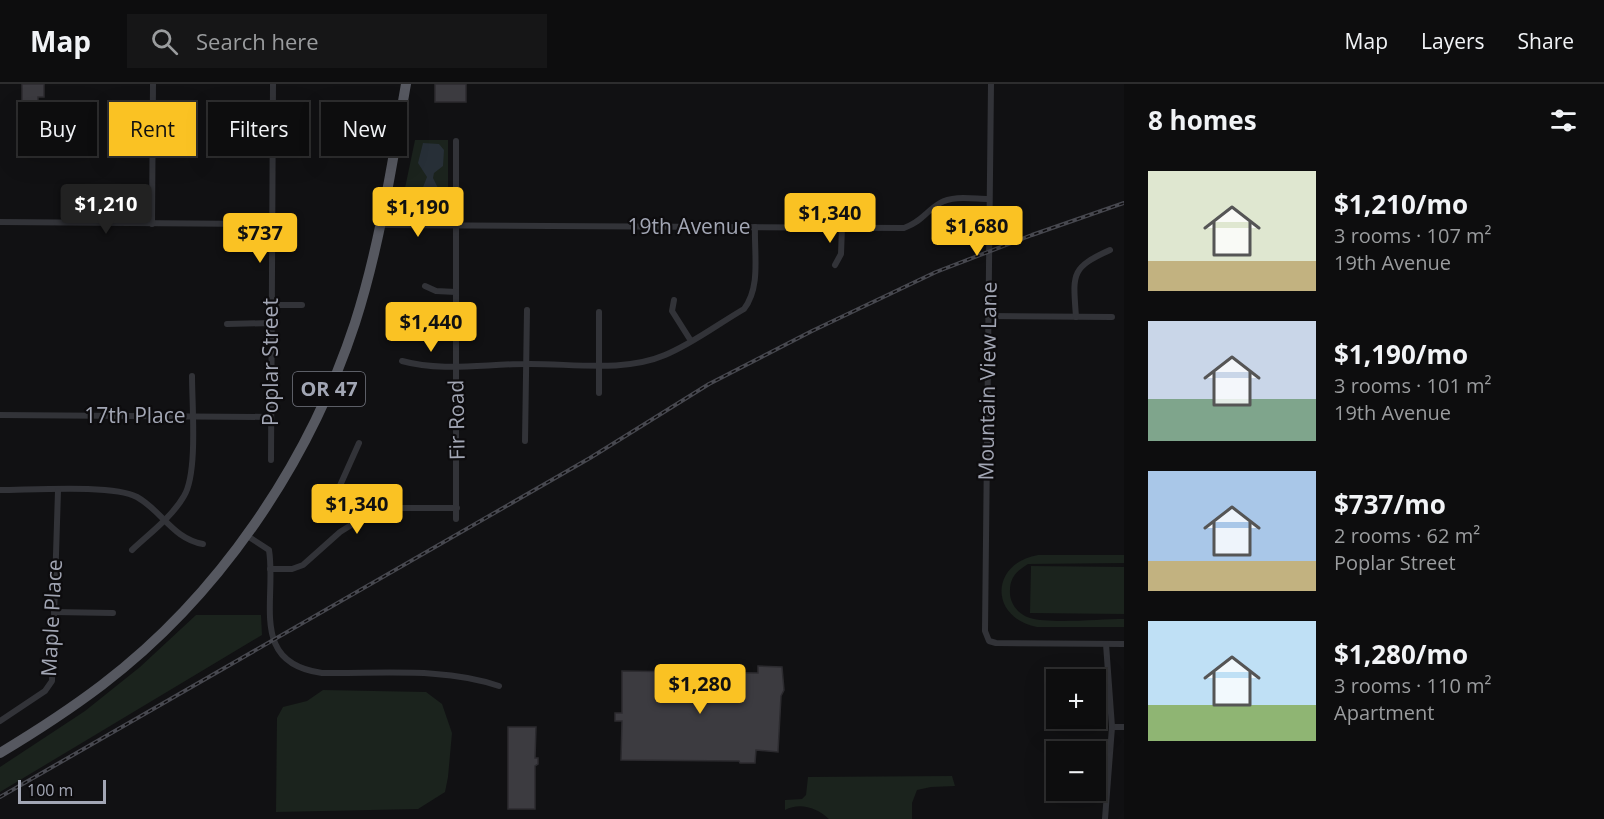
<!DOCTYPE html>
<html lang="en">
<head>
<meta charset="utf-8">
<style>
	body { margin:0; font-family:"Open Sans",sans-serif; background:#161617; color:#f1f3f6; height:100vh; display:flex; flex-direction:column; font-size:22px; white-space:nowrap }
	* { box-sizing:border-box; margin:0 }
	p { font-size:20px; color:#9a9c9e }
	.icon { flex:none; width:33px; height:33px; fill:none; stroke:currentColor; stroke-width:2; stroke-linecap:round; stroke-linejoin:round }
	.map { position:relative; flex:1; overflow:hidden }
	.drawer { display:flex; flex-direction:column; background:#0d0d0e; width:480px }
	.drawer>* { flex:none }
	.guide { position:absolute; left:18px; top:18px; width:570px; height:54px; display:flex; gap:12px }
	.controls { position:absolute; left:1046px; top:585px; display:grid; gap:12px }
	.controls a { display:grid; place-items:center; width:60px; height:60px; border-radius:0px; background:#0d0d0e; box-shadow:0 6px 24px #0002,0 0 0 2px #2d2d2e; font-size:30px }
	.scale { position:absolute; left:18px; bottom:15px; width:88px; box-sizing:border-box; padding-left:6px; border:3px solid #a2a6b4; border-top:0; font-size:16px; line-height:21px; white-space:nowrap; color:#a2a6b4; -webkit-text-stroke:4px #0d0c0e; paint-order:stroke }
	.price { position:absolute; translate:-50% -51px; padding:0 14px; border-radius:6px; background:#fac223; color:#111; font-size:20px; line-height:39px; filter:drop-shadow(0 2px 3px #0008) }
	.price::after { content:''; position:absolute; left:50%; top:36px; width:18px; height:14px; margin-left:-9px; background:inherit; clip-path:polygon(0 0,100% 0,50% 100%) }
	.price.selected { background:#222; color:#fff }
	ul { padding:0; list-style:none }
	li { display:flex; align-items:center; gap:18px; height:150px; padding:0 24px }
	li span { display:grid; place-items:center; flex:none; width:168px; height:120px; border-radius:0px; color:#555 }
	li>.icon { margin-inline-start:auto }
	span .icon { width:72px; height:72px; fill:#fffc; stroke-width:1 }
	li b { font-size:26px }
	h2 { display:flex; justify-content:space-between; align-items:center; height:72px; padding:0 24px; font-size:26px }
	.chip { padding:0 21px; border-radius:0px; background:#0d0d0e; box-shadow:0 6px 24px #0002,0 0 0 2px #2d2d2e; font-size:21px; line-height:54px }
	.chip.selected { background:#fac223; color:#111 }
	header { display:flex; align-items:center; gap:36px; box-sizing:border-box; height:84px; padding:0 30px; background:#0d0d0e; border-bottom:2px solid #2d2d2e }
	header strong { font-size:28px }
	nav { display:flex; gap:33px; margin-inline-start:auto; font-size:21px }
	.search { width:420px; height:54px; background:#161617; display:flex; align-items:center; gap:15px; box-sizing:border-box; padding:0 21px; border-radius:0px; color:#9a9c9e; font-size:22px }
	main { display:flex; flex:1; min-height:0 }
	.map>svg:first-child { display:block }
</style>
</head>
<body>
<header>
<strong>Map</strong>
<div class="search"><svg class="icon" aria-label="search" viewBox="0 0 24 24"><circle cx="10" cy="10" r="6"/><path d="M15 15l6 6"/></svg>Search here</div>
<nav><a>Map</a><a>Layers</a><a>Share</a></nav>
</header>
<main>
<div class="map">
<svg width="1124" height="735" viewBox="0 0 1124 735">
	<rect width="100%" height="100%" fill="#111113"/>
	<g fill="#1b231d">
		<path d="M415 56H448V133H404L400 128Z"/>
		<path d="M1038 471H1124V479L1028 480C1018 486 1010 493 1010 506 1009 518 1017 530 1030 534 1050 540 1101 535 1124 535V543H1037C989 534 990 479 1038 471Z"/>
		<path d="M1031 482 1124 483V530L1030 529Z"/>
		<path d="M196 531H261L262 551 0 708V683L85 627 140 583Z"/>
		<path d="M323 606 426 608 442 620 452 649 448 693 445 708 418 725 276 728 277 634 283 623 307 617Z"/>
		<path d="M952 692 955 702 931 703 917 706 912 719V735H829C817 724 800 718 785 726V716L802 715 806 711 808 693Z"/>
	</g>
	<path fill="#272f37" d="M423 59 439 60 444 66 443 82 434 89 433 94 438 104 435 114 424 117 420 111 427 93 418 79Z"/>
	<g fill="#3c3b40" stroke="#2c2b2f" stroke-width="1.5">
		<path d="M22 0H44V13H38V27H22Z"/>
		<rect x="435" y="0" width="31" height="18"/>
		<path d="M758 582 782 583 784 606 781 612 778 668 756 666 755 679H740L739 677 621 676 622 637H615V629H622V587L758 589Z"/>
		<path d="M508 643H536L535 674H538V680L535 682V725H508Z"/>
	</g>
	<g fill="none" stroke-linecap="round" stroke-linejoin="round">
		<g stroke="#323338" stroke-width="6">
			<path d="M991 0 985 547 989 557 996 559 1124 560"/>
			<path d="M456 57V435"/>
			<path d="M0 138 273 140"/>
			<path d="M152 140 153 0"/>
			<path d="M380 141 904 144C923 137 926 127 940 119 953 111 974 115 989 115"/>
			<path d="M835 181 841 170 842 143"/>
			<path d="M425 202 436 207 456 208"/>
			<path d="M674 216 672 227 691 257"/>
			<path d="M271 221H302"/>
			<path d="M988 232 1112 233"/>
			<path d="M1076 233C1073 190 1070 184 1110 166"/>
			<path d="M227 240 271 239"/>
			<path d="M402 277C442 288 484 280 525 280 569 279 623 289 665 271 692 260 718 240 744 225 761 203 754 170 755 143"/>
			<path d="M599 309V228"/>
			<path d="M0 331 271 333"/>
			<path d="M525 357 527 226"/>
			<path d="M271 376 273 0"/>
			<path d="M0 406C31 406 113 400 137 413 162 427 173 455 203 460"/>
			<path d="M352 440 339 413 338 406 359 359"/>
			<path d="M246 451 269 466C277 515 248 579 322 589 380 590 444 583 499 602"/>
			<path d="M132 466C149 450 172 433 184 412 198 389 192 321 192 292"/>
			<path d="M270 485H292L303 481 340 448 367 431 402 424H457"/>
			<path d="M54 528 113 529"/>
			<path d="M0 637 45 607 52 597 58 407"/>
			<path d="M1112 643H1124"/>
			<path d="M1105 735 1112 643 1106 560"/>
		</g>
		<path stroke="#565860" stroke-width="10" d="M0 669C35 648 69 626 102 601 219 512 309 379 355 239 380 161 392 80 406 0"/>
		<g stroke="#47484f" stroke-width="4">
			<path id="rail" d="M0 713 590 374 709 300 812 247 936 188 1032 151 1124 119"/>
		</g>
		<use href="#rail" stroke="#0d0c0e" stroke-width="1.5" stroke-dasharray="4.5" stroke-linecap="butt"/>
	</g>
	<g text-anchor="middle" stroke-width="4.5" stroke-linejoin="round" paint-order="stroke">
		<rect fill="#0d0c0e" stroke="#757882" stroke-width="1.5" x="293" y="288" width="72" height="34" rx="4.5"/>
		<g font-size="20" font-weight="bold" fill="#a2a6b4">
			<text x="329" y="312">OR 47</text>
		</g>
		<g font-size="21" fill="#a2a6b4" stroke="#0d0c0e">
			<text x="689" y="150">19th Avenue</text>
			<text transform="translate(271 278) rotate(-90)" y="7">Poplar Street</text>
			<text transform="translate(988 297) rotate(-89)" y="7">Mountain View Lane</text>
			<text x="135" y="339">17th Place</text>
			<text transform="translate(457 336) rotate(-91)" y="7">Fir Road</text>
			<text transform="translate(52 534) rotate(-87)" y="7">Maple Place</text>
		</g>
	</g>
</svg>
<div class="controls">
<a>+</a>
<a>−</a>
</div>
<div class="scale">100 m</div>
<b class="price selected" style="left:106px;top:151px">$1,210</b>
<b class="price" style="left:418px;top:154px">$1,190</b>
<b class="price" style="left:830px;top:160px">$1,340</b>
<b class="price" style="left:977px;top:173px">$1,680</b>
<b class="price" style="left:260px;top:180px">$737</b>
<b class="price" style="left:431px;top:269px">$1,440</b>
<b class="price" style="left:357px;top:451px">$1,340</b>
<b class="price" style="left:700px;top:631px">$1,280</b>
<div class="guide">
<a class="chip">Buy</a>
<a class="chip selected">Rent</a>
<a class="chip">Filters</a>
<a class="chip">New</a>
</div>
</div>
<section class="drawer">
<h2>8 homes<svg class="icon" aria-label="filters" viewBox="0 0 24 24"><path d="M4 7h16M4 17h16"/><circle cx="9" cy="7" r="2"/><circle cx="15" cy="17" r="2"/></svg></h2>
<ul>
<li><span style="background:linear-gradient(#dfe7d0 75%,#c2b280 0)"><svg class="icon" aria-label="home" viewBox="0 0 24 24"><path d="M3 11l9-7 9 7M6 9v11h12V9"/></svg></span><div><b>$1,210/mo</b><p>3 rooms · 107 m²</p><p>19th Avenue</p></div></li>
<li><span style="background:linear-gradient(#c9d6e8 65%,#7fa58c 0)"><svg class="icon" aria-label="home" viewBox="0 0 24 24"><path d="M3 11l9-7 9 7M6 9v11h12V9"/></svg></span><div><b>$1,190/mo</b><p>3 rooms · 101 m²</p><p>19th Avenue</p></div></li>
<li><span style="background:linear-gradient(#a9c7e8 75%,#c2b280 0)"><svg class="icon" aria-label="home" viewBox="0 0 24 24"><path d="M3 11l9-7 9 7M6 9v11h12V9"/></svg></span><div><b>$737/mo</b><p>2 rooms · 62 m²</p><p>Poplar Street</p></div></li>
<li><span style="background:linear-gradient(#bfe0f5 70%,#8fb573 0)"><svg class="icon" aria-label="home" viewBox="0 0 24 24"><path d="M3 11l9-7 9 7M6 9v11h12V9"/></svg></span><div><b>$1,280/mo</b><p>3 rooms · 110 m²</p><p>Apartment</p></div></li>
</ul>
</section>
</main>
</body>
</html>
